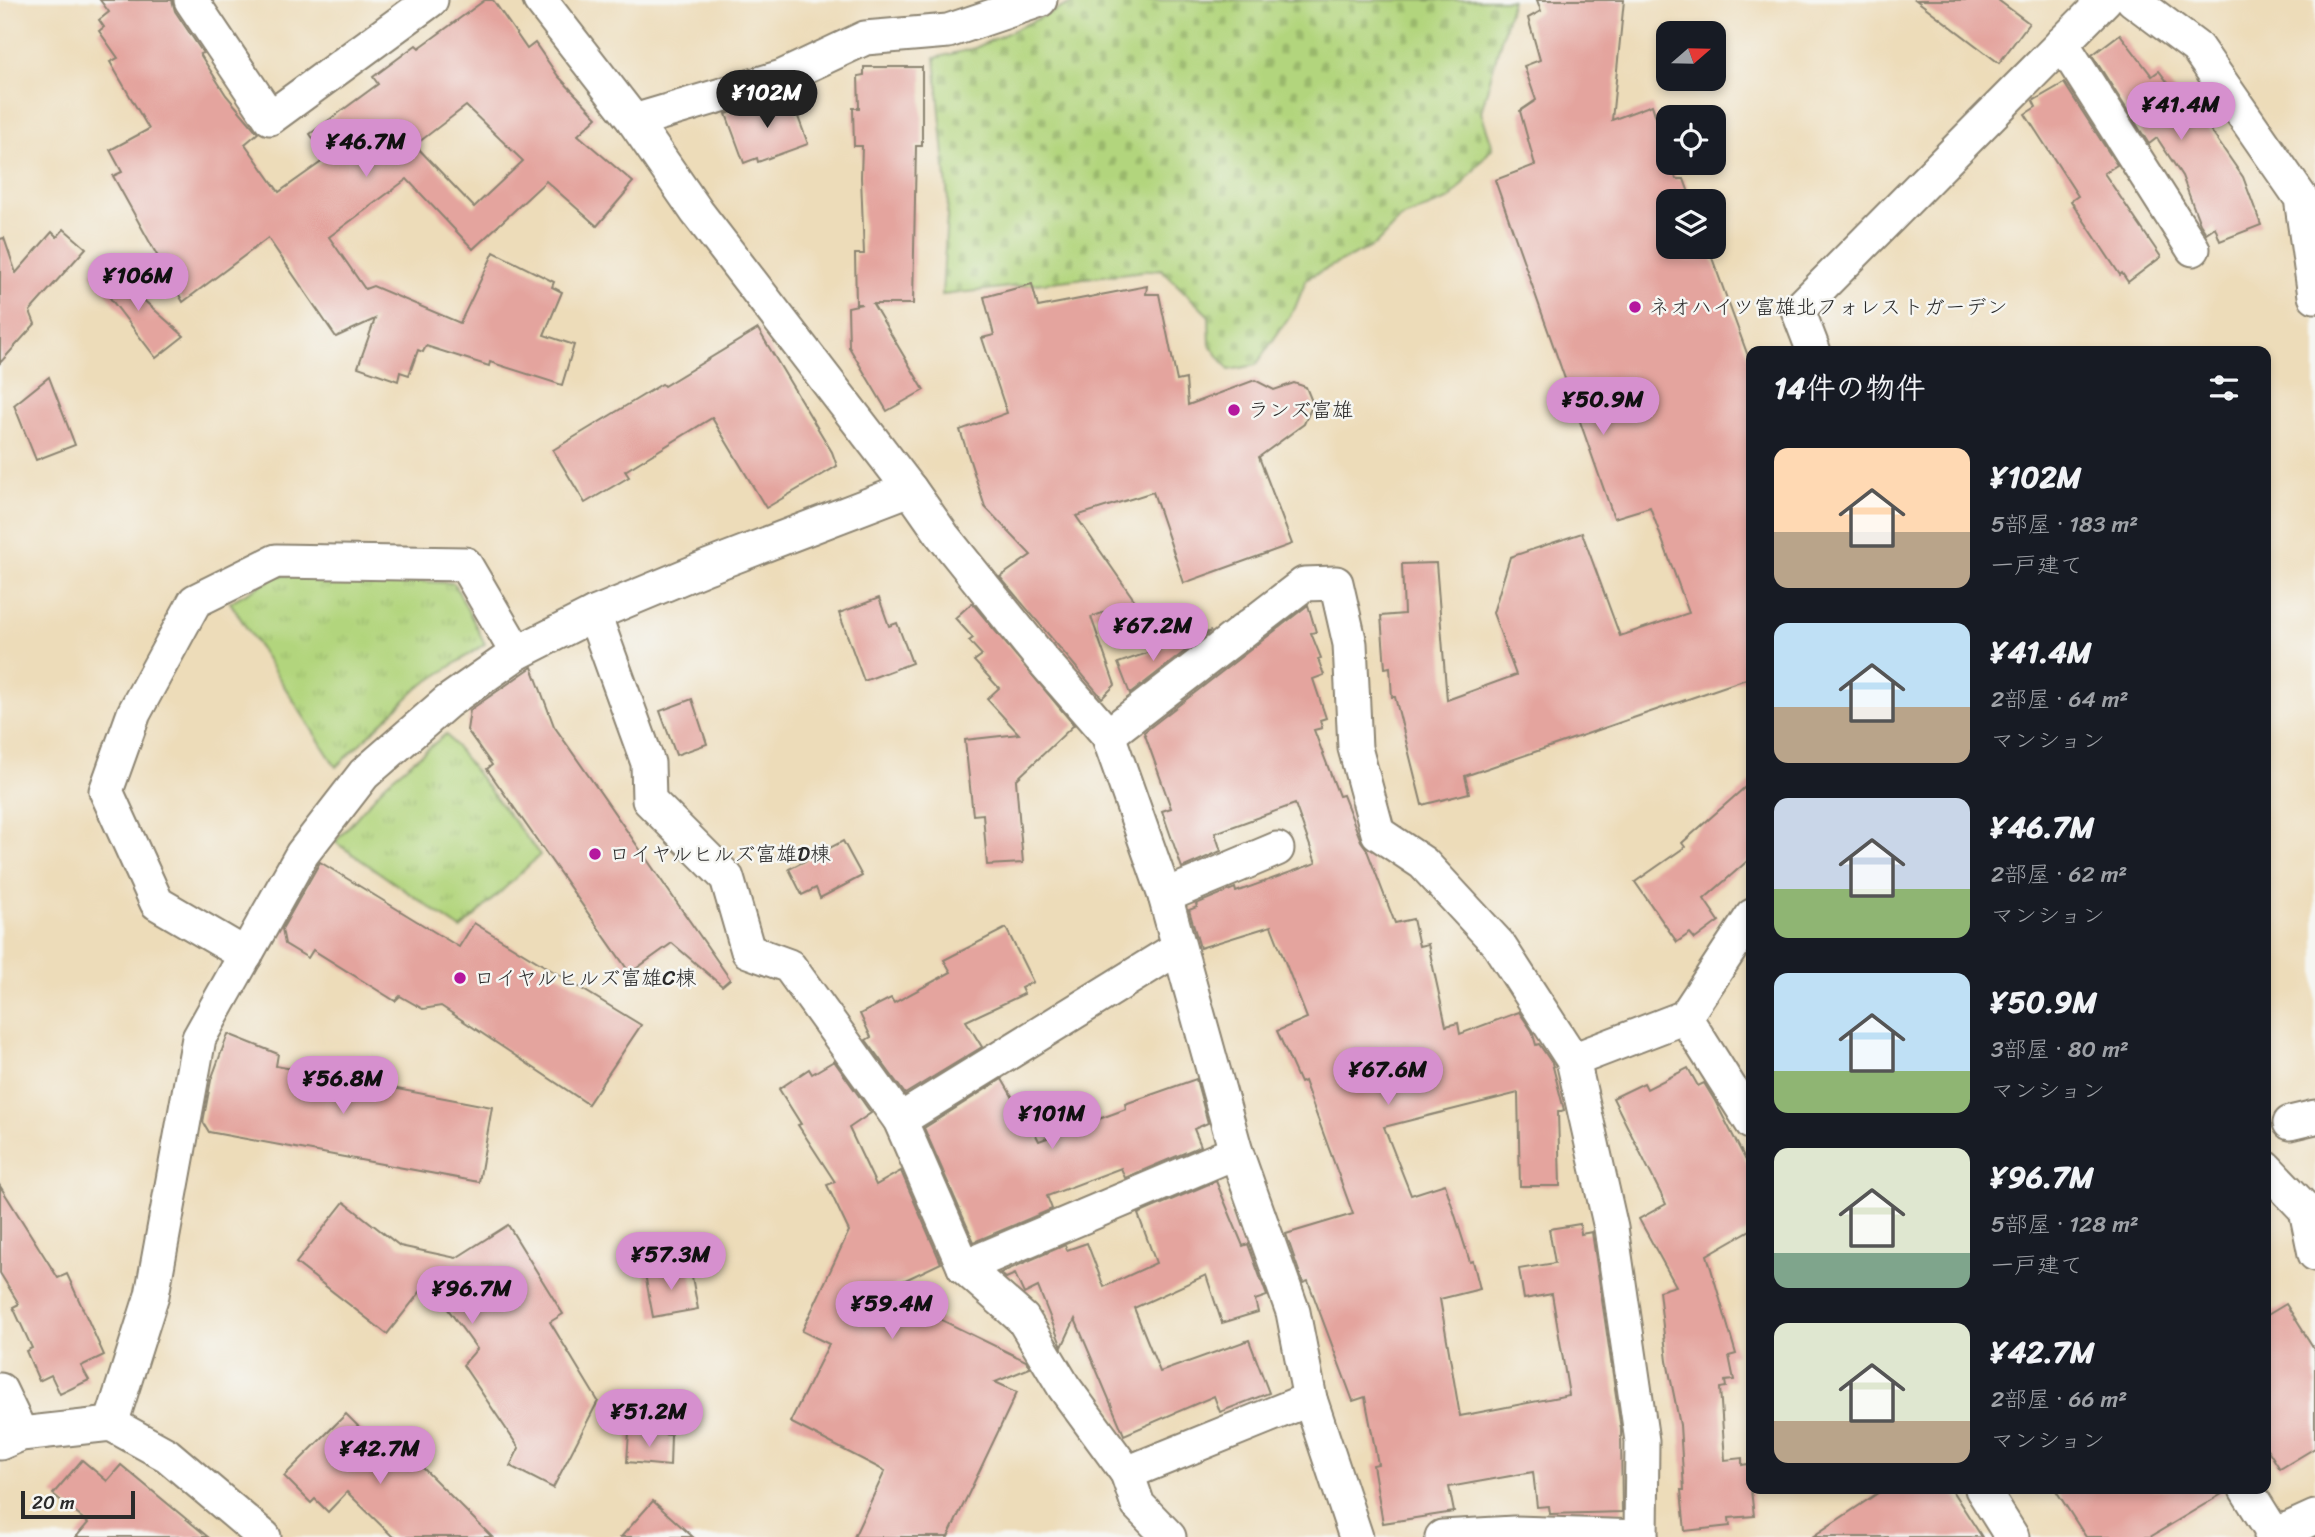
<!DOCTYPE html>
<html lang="ja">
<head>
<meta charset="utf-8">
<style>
	body { margin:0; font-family:Sriracha,"Klee One",sans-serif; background:#242831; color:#f1f3f6; height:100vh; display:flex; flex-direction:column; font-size:26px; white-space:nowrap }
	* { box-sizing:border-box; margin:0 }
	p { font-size:23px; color:#9ea1a6 }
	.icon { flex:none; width:38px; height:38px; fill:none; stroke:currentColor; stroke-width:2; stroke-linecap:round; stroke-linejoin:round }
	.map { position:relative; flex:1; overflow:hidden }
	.sheet { position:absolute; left:1746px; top:346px; width:525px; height:1148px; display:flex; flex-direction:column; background:#171b24; border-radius:14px; box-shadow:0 4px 10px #0003 }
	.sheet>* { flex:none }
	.needle { width:46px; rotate:70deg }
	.buttons { position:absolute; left:1656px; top:21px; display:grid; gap:14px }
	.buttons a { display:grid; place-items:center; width:70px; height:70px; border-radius:14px; background:#171b24; box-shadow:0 4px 10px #0003; font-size:35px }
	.scale { position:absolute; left:21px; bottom:18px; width:114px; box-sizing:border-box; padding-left:7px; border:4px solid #2b2b2b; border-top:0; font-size:19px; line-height:24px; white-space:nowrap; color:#2b2b2b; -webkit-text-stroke:5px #f6f6f2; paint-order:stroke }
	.price { position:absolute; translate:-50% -60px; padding:0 16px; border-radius:24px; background:#d690ce; color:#111; font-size:23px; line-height:46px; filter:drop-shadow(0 2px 4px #0008) }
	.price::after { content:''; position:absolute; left:50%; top:42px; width:21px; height:16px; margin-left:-10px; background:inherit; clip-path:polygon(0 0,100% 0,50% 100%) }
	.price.selected { background:#222; color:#fff }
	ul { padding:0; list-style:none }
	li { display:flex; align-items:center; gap:21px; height:175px; padding:0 28px }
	li span { display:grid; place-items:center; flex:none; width:196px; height:140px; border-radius:14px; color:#555 }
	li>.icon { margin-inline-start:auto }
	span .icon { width:84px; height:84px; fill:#fffc; stroke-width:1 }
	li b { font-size:30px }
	h2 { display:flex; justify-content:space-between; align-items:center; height:84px; padding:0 28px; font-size:30px }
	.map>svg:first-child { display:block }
</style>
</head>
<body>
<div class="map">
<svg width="2315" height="1537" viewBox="0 0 2315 1537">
	<defs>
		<pattern id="cemetery-stones" width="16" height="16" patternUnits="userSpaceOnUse" patternTransform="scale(1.75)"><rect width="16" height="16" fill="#b2d57d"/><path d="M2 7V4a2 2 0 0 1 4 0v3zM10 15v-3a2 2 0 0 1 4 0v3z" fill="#99b76c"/></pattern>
		<pattern id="park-tufts" width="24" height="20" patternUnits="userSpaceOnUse" patternTransform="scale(1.75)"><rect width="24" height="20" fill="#b2d57d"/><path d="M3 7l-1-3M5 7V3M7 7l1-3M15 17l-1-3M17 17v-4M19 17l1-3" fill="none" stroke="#99b76c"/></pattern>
	</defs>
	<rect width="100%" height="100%" fill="#f6f6f2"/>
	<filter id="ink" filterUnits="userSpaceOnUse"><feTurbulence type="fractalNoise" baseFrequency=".0143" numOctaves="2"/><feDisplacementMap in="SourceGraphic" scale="14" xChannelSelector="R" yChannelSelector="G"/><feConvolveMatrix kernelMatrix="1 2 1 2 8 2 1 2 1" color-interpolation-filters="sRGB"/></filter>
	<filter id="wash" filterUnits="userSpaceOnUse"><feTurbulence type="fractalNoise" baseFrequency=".00686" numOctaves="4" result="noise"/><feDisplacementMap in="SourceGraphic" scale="28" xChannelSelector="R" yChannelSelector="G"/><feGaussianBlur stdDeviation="1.57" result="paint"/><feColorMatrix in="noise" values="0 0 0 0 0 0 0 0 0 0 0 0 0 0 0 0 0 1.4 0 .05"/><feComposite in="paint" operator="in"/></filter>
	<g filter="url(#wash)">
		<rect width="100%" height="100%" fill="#eddcb9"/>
		<path fill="url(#cemetery-stones)" stroke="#6e8054" stroke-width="2" d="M1078 0H1512L1481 112 1493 147 1450 199 1401 218 1375 245 1307 278 1295 308 1256 365 1229 370 1210 345 1209 316 1161 269 942 295 948 200 935 58 975 48Z"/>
		<g fill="url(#park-tufts)" stroke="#6e8054" stroke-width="2">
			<path d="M279 575 454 583 485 644 418 688 336 767 230 602Z"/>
			<path d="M446 734 540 855 461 929 335 842 387 782Z"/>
		</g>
		<g id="blocks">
			<g fill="#e4a49e" fill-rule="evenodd">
				<path d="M100 0H172L175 11 203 53 200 54 226 95 258 133 245 144 279 192 327 158 310 134 378 84 373 77 416 45 419 48 485 0H493L527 49 535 43 558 76 597 117 578 135 633 182 626 190 627 191 597 226 546 181 473 249 407 179 329 237 365 289 373 286 460 323 494 252 554 282 552 287 562 292 544 335 574 345 562 385 490 362 489 366 426 346 423 352 418 350 409 375 400 372 398 381 358 367 375 319 336 337 268 238 183 302 113 176 122 172 110 150 149 129 110 62 118 58 99 31 104 27 99 20 109 12ZM466 106 523 161 474 207 415 145Z"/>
				<path d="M1537 0H1624L1612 120 1652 105 1668 154V163H1671L1676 179H1684L1692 201H1668V247H1708L1752 367V677L1465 776 1469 793 1422 805 1395 697H1392L1390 667 1385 668 1381 616 1404 614 1402 564 1436 563 1447 700 1516 675 1493 613 1510 557 1582 533 1620 636 1689 613 1650 507 1614 518 1495 180 1535 165 1520 111 1536 100 1524 66 1540 60 1528 18 1541 11Z"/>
				<path d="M1916 0H1998L2029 23 1999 63Z"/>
				<path d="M2120 34 2152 76 2159 71 2190 112 2195 108 2243 177 2261 225 2220 241 2215 227 2206 233 2200 224 2182 176 2157 138 2149 144 2092 55Z"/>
				<path d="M864 67H922V146H916L913 304H873L924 390 887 411 849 347 848 307 862 304H856L855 254H864L861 177 862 146H854L853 108H859L858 76 864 75Z"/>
				<path d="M2064 83 2117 165 2104 173 2161 257 2128 282 2122 273 2120 275 2071 201 2078 196 2025 114 2036 107 2033 101Z"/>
				<path d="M790 95 808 144 758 162 757 158 744 163 726 114Z"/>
				<path d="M64 229 86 248 30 311 35 324 0 363V239L4 238 16 273 52 232 57 237Z"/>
				<path d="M102 263 184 336 156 358 91 273Z"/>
				<path d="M1032 284 1038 307 1147 286 1146 294H1159L1177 381 1186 379 1188 405 1255 380 1274 390 1294 383 1306 387 1313 404 1304 424 1259 457 1292 544 1184 583 1153 492 1076 516 1135 601 1091 617 1115 685 1102 698 1000 577 1031 555 985 507 960 430 1007 413 982 338 994 335 984 297Z"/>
				<path d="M758 329 832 452 837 466 766 508 712 418 625 471 629 477 585 503 553 450 662 384 664 386Z"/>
				<path d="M49 377 75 445 36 460 14 405Z"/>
				<path d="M879 598 889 626 897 623 912 663 864 681 839 613Z"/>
				<path d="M972 603 1074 725 1016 780 1023 863 987 865 983 814 973 815 965 740 1019 734 987 699 999 688 974 661 982 655 969 641 973 638 955 618Z"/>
				<path d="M1308 605 1316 632 1311 633 1321 658 1318 659 1324 675 1313 679 1326 718 1320 720 1322 728 1314 730 1339 796 1343 795 1361 841 1366 848 1395 923 1413 919 1419 946 1428 944 1446 1026 1458 1023 1460 1034 1519 1012 1532 1031 1536 1045 1539 1044 1552 1063 1564 1110 1558 1112 1560 1186H1520L1518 1093 1384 1127 1411 1195 1445 1184 1470 1262 1473 1261 1480 1289 1440 1299 1460 1416 1569 1395 1552 1294 1524 1299 1519 1269 1555 1263 1549 1229 1580 1224 1581 1234 1592 1232 1621 1429 1622 1512 1550 1514 1549 1506 1537 1507 1533 1472 1449 1487 1454 1512 1383 1523 1373 1465 1378 1464 1365 1397 1353 1401 1308 1281 1303 1283 1286 1234 1353 1214 1304 1081 1300 1083 1277 1031 1307 1018 1271 926 1200 948 1189 910 1197 907 1196 904 1235 888 1236 892 1316 863 1295 804 1215 833 1221 851 1182 868 1162 811 1171 808 1144 732Z"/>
				<path d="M1211 631 1130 694 1118 663Z"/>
				<path d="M532 667 554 726 730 979 722 986 672 943 630 973 487 769 492 765 467 730 470 710Z"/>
				<path d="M692 699 707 744 676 755 660 711Z"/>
				<path d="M1752 781V857L1704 899 1719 921 1695 939 1690 933 1677 942 1635 882 1685 847 1682 843Z"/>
				<path d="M843 841 862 876 820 898 816 888 802 895 789 869Z"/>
				<path d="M320 862 459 947 474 923 641 1025 588 1104 441 1006 423 1009 400 996 395 1001 313 950 308 958 285 944 282 929Z"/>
				<path d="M1006 928 1033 982 1021 988 1024 994 966 1021 982 1047 905 1094 866 1040 871 1037 860 1014 891 998 894 1003 951 972 944 960Z"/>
				<path d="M228 1034 278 1054 276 1066 492 1107 479 1182 209 1132 203 1122 211 1080Z"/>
				<path d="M834 1061 871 1113 849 1128 876 1185 901 1171 941 1263 882 1291 1026 1361 1030 1368 995 1382 1017 1392 948 1537H854L885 1471 790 1422 829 1344 802 1331 849 1231 827 1185 835 1182 798 1125 801 1124 779 1089 809 1069 812 1074Z"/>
				<path d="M1688 1068 1698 1086 1704 1083 1715 1101 1752 1172V1229L1707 1255 1736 1354 1729 1356 1734 1380 1725 1381 1726 1387 1720 1388 1725 1460 1742 1458V1465L1748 1464 1754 1516 1729 1518 1730 1526 1685 1531 1681 1490H1684L1680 1425 1667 1361 1659 1291 1676 1286 1639 1219 1666 1204 1613 1098 1644 1083 1647 1089Z"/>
				<path d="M1002 1079 1020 1110 1022 1108 1039 1141 1126 1109 1125 1104 1196 1079 1208 1123 1194 1129 1201 1146 1125 1178 1121 1168 1047 1196 1052 1209 974 1242 924 1128Z"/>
				<path d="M1216 1181 1243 1246 1248 1244 1267 1296 1255 1300 1258 1312 1222 1323 1206 1275 1134 1308 1160 1372 1249 1340 1269 1393 1220 1412 1214 1396 1124 1435 1075 1319 1062 1347 1038 1287 1024 1294 1015 1274 1006 1278 1000 1273 1065 1245 1067 1250 1087 1243 1104 1287 1156 1263 1138 1214Z"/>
				<path d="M0 1186 58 1278 67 1274 104 1355 81 1366 89 1380 60 1394 51 1375 39 1381 26 1351 32 1348 13 1307 19 1304 0 1273Z"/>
				<path d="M344 1202 400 1246 456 1258 508 1225 563 1314 550 1322 598 1401 553 1488 510 1466 519 1448 463 1365 477 1349 428 1282 387 1334 296 1263Z"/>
				<path d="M690 1266 698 1309 653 1317 645 1274Z"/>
				<path d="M2286 1304 2315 1350V1448L2280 1469 2266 1447V1316Z"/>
				<path d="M346 1414 391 1459 395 1454 404 1462 410 1455 492 1537H393L347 1492 328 1512 315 1499 311 1503 284 1476Z"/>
				<path d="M629 1432 671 1435 670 1466 627 1462Z"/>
				<path d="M82 1460 107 1481 121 1465 208 1537H76L88 1523 53 1494Z"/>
				<path d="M1884 1489H1951L1982 1537H1812Z"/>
				<path d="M2055 1489H2227V1491L2150 1537H2086Z"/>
				<path d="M653 1501 693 1537H621Z"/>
			</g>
		</g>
	</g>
	<g filter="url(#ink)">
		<use href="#blocks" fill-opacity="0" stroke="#8c8472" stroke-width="2"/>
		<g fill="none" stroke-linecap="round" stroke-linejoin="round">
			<g stroke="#8c8472" stroke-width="37">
				<g id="street">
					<path d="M191 0 270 118 431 0"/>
					<path d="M540 0 634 121 697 212 910 489 943 536 1040 657 1108 735 1165 896 1236 1152 1293 1312 1310 1399 1356 1537"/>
					<path d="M2133 0 2197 48 2301 198 2315 296"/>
					<path d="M2062 43 2193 249"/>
					<path d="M634 121 782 77 865 38 948 31 1040 0"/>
					<path d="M1814 352 1798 310 2105 0"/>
					<path d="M594 614 648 763 649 800 727 878 748 951 789 966 900 1120 964 1267 1023 1319 1064 1387 1127 1473 1138 1505 1169 1537"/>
					<path d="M1108 735 1304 584 1336 583 1350 644 1355 748 1378 833 1423 863 1498 944 1573 1060 1611 1228 1642 1441 1641 1537"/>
					<path d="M1165 896 1277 849"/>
					<path d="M246 955 157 903 106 791 134 713 195 601 276 561 465 564 517 653"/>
					<path d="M1685 1017 1752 1123"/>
					<path d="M1573 1060 1685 1017 1752 916"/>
					<path d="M900 1120 1178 948"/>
					<path d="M2290 1123 2315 1117"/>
					<path d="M2266 1168 2306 1210 2315 1254"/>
					<path d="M964 1267 1236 1152"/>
					<path d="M0 1390 21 1434"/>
					<path d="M111 1424 152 1295 199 1038 302 854 364 774 447 702 517 653 594 614 707 567 910 489"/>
					<path d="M0 1443 21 1434 111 1424 167 1455 264 1537"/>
					<path d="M1127 1473 1310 1399"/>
					<path d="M1982 1489 2012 1537"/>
					<path d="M2246 1489 2276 1537"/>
					<path d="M1442 1537 1514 1533 1641 1537"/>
					<path d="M2271 1537 2315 1517"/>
				</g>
			</g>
			<use href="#street" stroke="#fff" stroke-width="33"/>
		</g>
	</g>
	<g fill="#b5179e" stroke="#f6f6f2" stroke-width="2.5">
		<circle cx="1635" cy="307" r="7"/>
		<circle cx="1234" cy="410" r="7"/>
		<circle cx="595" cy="854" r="7"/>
		<circle cx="460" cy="978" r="7"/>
	</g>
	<g text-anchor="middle" stroke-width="5" stroke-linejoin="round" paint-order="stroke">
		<g font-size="21" fill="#2b2b2b" stroke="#f6f6f2" text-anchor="start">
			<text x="1649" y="314">ネオハイツ富雄北フォレストガーデン</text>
			<text x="1248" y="417">ランズ富雄</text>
			<text x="609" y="861">ロイヤルヒルズ富雄D棟</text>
			<text x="474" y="985">ロイヤルヒルズ富雄C棟</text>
		</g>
	</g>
</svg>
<div class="buttons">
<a><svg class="needle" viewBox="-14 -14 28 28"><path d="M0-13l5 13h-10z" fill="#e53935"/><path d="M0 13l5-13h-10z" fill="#9ea1a6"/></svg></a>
<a><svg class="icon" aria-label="locate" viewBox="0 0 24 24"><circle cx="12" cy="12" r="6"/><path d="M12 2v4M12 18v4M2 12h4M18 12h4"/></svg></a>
<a><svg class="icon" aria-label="layers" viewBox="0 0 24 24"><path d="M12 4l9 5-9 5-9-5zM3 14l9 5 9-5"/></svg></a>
</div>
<div class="scale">20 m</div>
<b class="price selected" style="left:767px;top:130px">¥102M</b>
<b class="price" style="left:2181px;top:142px">¥41.4M</b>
<b class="price" style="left:366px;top:179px">¥46.7M</b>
<b class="price" style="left:138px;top:313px">¥106M</b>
<b class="price" style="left:1603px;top:437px">¥50.9M</b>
<b class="price" style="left:1153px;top:663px">¥67.2M</b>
<b class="price" style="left:1388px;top:1107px">¥67.6M</b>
<b class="price" style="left:343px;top:1116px">¥56.8M</b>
<b class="price" style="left:1052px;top:1151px">¥101M</b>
<b class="price" style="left:671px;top:1292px">¥57.3M</b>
<b class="price" style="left:472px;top:1326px">¥96.7M</b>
<b class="price" style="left:892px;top:1341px">¥59.4M</b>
<b class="price" style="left:649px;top:1449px">¥51.2M</b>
<b class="price" style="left:380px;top:1486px">¥42.7M</b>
<section class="sheet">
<h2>14件の物件<svg class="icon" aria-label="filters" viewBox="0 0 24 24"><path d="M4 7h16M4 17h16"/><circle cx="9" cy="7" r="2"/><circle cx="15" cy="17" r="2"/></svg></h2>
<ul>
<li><span style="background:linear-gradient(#ffd9b3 60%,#b9a48a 0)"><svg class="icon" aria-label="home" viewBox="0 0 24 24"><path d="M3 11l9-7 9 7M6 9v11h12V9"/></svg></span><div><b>¥102M</b><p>5部屋 · 183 m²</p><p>一戸建て</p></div></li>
<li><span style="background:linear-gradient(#bfe0f5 60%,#b9a48a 0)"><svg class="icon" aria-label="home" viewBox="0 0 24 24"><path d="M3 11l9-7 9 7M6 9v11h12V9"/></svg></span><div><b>¥41.4M</b><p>2部屋 · 64 m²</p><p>マンション</p></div></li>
<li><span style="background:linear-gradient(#c9d6e8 65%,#8fb573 0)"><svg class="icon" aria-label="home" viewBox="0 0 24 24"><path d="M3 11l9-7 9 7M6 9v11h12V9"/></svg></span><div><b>¥46.7M</b><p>2部屋 · 62 m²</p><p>マンション</p></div></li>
<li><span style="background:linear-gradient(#bfe0f5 70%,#8fb573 0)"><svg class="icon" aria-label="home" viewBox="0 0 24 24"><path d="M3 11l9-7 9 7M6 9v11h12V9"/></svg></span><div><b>¥50.9M</b><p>3部屋 · 80 m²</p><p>マンション</p></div></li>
<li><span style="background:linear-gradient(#dfe7d0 75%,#7fa58c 0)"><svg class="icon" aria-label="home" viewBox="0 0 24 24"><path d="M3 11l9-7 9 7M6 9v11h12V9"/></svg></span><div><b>¥96.7M</b><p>5部屋 · 128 m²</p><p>一戸建て</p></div></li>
<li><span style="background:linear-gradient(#dfe7d0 70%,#b9a48a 0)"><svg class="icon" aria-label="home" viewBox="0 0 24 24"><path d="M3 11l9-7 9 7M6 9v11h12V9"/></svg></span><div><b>¥42.7M</b><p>2部屋 · 66 m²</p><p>マンション</p></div></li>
</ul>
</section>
</div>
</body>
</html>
